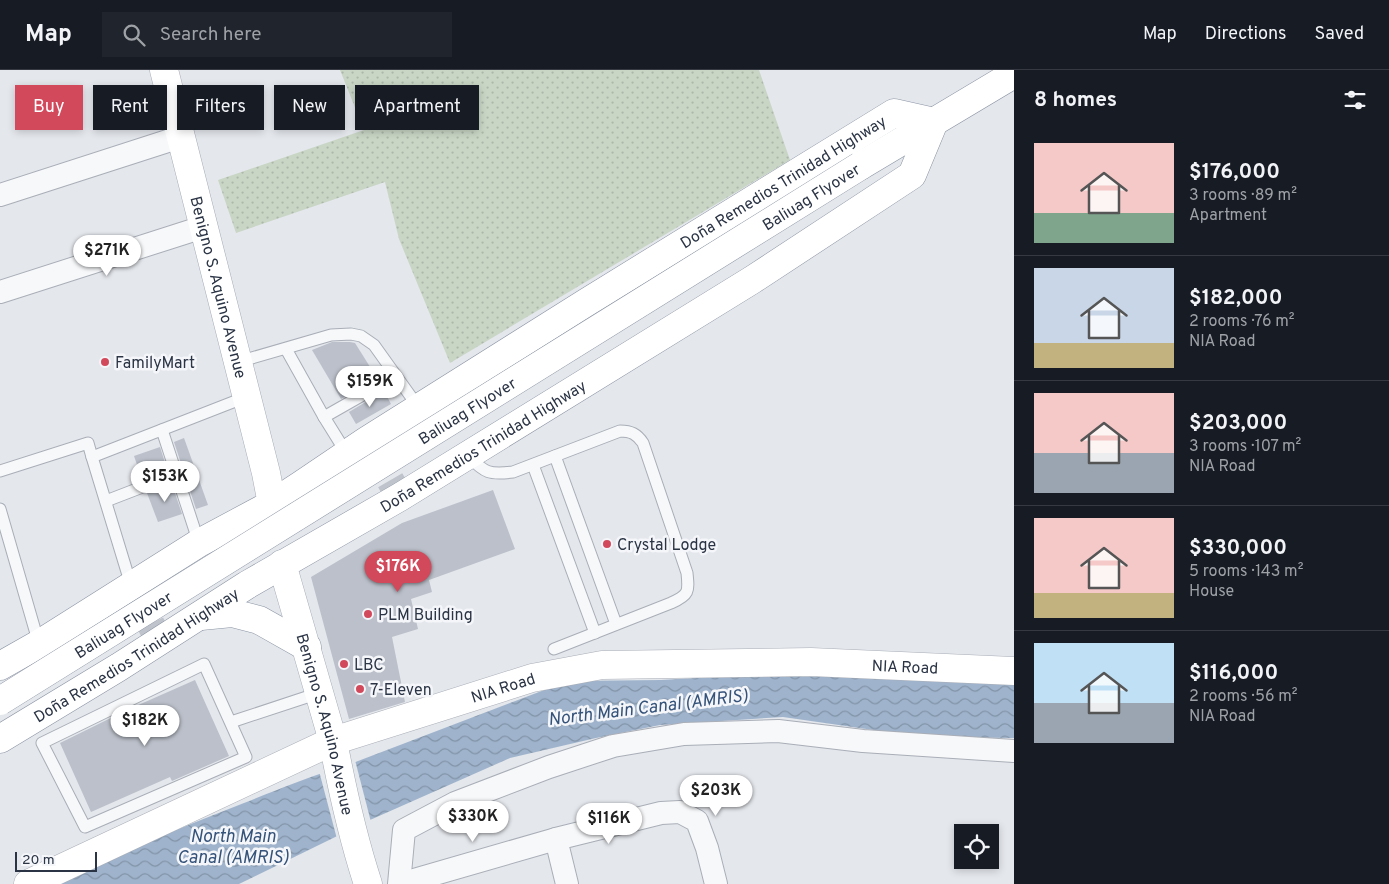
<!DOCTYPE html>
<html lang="en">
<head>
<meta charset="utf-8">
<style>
	body { margin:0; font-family:Overpass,sans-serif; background:#20242c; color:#f1f3f6; height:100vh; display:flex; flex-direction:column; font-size:19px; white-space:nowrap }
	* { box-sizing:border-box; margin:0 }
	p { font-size:16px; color:#9ea1a6 }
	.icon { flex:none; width:28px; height:28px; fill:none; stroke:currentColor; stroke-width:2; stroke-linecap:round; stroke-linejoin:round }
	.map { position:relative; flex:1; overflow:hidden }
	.sheet { display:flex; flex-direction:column; background:#171b24; width:375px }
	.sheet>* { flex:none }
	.top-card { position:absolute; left:15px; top:15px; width:475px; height:45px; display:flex; gap:10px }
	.tools { position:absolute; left:954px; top:754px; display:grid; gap:10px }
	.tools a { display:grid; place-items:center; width:45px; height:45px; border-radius:0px; background:#171b24; box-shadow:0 2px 8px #0003; font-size:25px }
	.scale { position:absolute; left:15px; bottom:12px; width:82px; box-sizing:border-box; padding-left:5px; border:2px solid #2b3445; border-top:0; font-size:14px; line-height:18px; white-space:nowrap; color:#2b3445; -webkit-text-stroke:4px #f4f6f9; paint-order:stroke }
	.price { position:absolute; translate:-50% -42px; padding:0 11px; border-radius:18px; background:#fff; color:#222; font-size:16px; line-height:32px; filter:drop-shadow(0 1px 2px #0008) }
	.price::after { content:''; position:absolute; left:50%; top:30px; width:15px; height:11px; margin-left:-8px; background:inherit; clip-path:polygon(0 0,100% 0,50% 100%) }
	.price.active { background:#d1495b; color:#fff }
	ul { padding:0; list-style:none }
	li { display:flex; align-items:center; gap:15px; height:125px; padding:0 20px }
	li+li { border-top:1px solid #363941 }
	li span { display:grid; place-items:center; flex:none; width:140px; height:100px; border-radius:0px; color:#555 }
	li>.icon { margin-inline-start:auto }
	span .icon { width:60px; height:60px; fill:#fffc; stroke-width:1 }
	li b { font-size:21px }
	h2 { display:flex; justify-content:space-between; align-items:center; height:60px; padding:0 20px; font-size:21px }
	.pill { padding:0 18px; border-radius:0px; background:#171b24; box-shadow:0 2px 8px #0003; font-size:18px; line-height:45px }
	.pill.active { background:#d1495b; color:#fff }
	header { display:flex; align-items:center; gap:30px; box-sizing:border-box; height:70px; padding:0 25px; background:#171b24; border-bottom:1px solid #363941 }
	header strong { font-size:24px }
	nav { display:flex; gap:28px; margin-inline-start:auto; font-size:18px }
	.search { width:350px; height:45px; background:#20242c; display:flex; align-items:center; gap:12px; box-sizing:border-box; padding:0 18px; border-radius:0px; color:#9ea1a6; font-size:19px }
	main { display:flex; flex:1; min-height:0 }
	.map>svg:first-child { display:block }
</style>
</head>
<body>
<header>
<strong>Map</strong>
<div class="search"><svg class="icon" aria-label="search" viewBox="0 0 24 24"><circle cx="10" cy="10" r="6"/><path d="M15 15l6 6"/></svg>Search here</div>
<nav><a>Map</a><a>Directions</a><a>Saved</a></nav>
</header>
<main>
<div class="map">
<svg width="1014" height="814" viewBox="0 0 1014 814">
	<defs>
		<pattern id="grass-dots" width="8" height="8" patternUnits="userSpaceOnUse" patternTransform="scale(1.25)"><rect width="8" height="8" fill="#c9d6c5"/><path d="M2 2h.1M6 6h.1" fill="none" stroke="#adb8ab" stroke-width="1.8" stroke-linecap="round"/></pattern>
		<pattern id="water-waves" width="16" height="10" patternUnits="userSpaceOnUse" patternTransform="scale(1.25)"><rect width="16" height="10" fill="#9fb4cc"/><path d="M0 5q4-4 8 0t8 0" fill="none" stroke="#8293a7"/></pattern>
	</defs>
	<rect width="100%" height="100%" fill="#e4e7ec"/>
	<path fill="url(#grass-dots)" d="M340 0H759L790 90 450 293 399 169 385 112 236 163 218 110 364 60Z"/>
	<path fill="url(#water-waves)" d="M820 601 1014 612V668L922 667 783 647 660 655 596 668 510 688 370 750 239 814H42C110 788 176 759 244 733 277 720 310 706 345 696L568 611 661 610Z"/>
	<path fill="#e4e7ec" d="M355 690 371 752 337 769 319 701Z"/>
	<g fill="#bbc0ca">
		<path d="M332 272H350L355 273 377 308 341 329 312 280Z"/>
		<path d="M384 321 391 334 356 354 349 342Z"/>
		<path d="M184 368 208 435 196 439 174 372Z"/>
		<path d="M160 377 167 399 142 409 134 386Z"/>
		<path d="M172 414 182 444 158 452 147 423Z"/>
		<path d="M493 420 515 479 429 510 432 522 411 529 418 559 392 567 405 632 349 649 311 507 402 453Z"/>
		<path d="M195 610 229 686 172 711 170 707 91 742 60 673 127 640Z"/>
	</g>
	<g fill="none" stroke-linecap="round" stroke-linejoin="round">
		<g stroke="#bfc3cb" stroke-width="28" stroke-dasharray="28 14" stroke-linecap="butt">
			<path d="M369 374 400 427"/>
			<path d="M132 516 159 571"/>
		</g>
		<g stroke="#a9aeb7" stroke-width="13">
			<g id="lane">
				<path d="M286 279 324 347 347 384"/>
				<path d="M238 292 331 265 351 264 361 266 374 275 419 338"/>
				<path d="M324 347 396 306"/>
				<path d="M162 360 199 473"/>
				<path d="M468 386C485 403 489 405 513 402L620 361C631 361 637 364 643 373L687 503C689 522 689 525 671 533L554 579"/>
				<path d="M555 386 616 554"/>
				<path d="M533 395 595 563"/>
				<path d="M0 401 88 373 92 387"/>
				<path d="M106 431 176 404"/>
				<path d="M0 439 39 574"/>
				<path d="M131 515 92 387 246 327"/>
				<path d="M204 594 246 687 85 757 42 673Z"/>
				<path d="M231 652 319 623"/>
			</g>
		</g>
		<g stroke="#a9aeb7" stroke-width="24">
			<g id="street">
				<path d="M0 125 180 67"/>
				<path d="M0 222 203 157"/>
				<path d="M399 814 404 760 455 733 549 697 613 676 684 664 778 661 863 671 1014 681"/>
				<path d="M400 814 556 769"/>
				<path d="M567 814 556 769 661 743 680 742 697 751 707 778 716 814"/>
			</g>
		</g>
		<g stroke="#a9aeb7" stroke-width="29">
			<g id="secondary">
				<path id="s1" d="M28 814 333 671 532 608 602 595 811 592 1014 601"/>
			</g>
		</g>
		<g stroke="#a3abb8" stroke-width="29">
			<g id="primary">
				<path id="s2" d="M164 0 266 403 272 434"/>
				<path id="s3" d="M282 494 333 671C342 719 353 768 368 814"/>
			</g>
		</g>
		<g stroke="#8b94a3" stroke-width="29">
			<g id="highway">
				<path d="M860 96 1014 4"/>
				<path d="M201 546 232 543 259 550 307 577"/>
				<path id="s4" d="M0 596 39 574 199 473 272 434 301 415 366 371 587 232 894 43 934 52"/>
				<path id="s5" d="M0 669 119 597 247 515 400 427 752 210 912 105 934 52"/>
			</g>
		</g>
		<use href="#lane" stroke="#f7f8fa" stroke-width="11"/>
		<use href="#street" stroke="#f7f8fa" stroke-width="22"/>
		<use href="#secondary" stroke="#fff" stroke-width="28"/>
		<use href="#primary" stroke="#fff" stroke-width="28"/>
		<use href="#highway" stroke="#fff" stroke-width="28"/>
		<g stroke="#8b94a3" stroke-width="29" stroke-linecap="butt">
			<g id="highway-bridge">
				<path id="s6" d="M0 631 860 96"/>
			</g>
		</g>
		<use href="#highway-bridge" stroke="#fff" stroke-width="28"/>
	</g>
	<g fill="#d1495b" stroke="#f4f6f9" stroke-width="2">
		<circle cx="105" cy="292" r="5"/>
		<circle cx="607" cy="474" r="5"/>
		<circle cx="368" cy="544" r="5"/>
		<circle cx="344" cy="594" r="5"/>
		<circle cx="360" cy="619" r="5"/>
	</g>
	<g text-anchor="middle" stroke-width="5" stroke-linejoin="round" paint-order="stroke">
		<g font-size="16" fill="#2b3445" stroke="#f4f6f9">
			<text dy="6" stroke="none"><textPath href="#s4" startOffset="921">Doña Remedios Trinidad Highway</textPath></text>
			<text dy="6" stroke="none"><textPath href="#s6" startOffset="955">Baliuag Flyover</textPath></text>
			<text dy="6" stroke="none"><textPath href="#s2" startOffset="224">Benigno S. Aquino Avenue</textPath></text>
			<text dy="6" stroke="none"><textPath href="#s6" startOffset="550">Baliuag Flyover</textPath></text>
			<text dy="6" stroke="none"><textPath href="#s5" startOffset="565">Doña Remedios Trinidad Highway</textPath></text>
			<text dy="6" stroke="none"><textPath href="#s6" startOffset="145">Baliuag Flyover</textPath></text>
			<text dy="6" stroke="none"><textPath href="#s5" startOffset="160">Doña Remedios Trinidad Highway</textPath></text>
			<text dy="6" stroke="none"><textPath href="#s1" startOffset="920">NIA Road</textPath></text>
			<text dy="6" stroke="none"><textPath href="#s1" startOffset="515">NIA Road</textPath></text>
			<text dy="6" stroke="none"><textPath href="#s3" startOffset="166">Benigno S. Aquino Avenue</textPath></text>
		</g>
		<g font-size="16" fill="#2b3445" stroke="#f4f6f9" text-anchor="start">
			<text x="115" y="298">FamilyMart</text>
			<text x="617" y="480">Crystal Lodge</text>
			<text x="378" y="550">PLM Building</text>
			<text x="354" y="600">LBC</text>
			<text x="370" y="625">7-Eleven</text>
		</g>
		<g font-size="18" font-style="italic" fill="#34527a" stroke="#f4f6f9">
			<text transform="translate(648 637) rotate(-7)" y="6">North Main Canal (AMRIS)</text>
			<text x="233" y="772">North Main<tspan x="233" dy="21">Canal (AMRIS)</tspan></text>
		</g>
	</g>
</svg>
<div class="tools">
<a><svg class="icon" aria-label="locate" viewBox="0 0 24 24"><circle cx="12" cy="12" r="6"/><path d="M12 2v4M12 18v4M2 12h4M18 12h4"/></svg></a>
</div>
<div class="scale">20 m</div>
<b class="price" style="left:107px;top:207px">$271K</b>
<b class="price" style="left:370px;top:338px">$159K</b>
<b class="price" style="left:165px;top:433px">$153K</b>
<b class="price active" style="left:398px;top:523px">$176K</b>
<b class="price" style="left:145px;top:677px">$182K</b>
<b class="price" style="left:716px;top:747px">$203K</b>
<b class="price" style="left:473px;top:773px">$330K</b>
<b class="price" style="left:609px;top:775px">$116K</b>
<div class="top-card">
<a class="pill active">Buy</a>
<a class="pill">Rent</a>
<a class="pill">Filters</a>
<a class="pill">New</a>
<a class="pill">Apartment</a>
</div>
</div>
<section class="sheet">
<h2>8 homes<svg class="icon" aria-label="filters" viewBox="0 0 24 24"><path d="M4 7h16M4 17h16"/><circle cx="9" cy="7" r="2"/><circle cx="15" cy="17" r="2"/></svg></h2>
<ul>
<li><span style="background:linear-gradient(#f6c9c9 70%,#7fa58c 0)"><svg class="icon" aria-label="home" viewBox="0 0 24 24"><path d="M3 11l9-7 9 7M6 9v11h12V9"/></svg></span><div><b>$176,000</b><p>3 rooms · 89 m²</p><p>Apartment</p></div></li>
<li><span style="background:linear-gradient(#c9d6e8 75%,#c2b280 0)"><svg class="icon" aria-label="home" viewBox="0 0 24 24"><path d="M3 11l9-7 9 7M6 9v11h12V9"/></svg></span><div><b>$182,000</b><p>2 rooms · 76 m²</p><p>NIA Road</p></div></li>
<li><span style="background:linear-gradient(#f6c9c9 60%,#9aa5b1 0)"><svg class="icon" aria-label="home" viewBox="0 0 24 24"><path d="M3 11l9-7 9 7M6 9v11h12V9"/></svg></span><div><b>$203,000</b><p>3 rooms · 107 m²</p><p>NIA Road</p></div></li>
<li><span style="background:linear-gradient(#f6c9c9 75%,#c2b280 0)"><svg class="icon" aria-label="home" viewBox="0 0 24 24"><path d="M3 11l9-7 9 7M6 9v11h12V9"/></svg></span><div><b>$330,000</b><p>5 rooms · 143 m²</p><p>House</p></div></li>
<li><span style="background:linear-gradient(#bfe0f5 60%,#9aa5b1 0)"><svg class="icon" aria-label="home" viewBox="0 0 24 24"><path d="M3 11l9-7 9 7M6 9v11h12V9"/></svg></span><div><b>$116,000</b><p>2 rooms · 56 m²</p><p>NIA Road</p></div></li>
</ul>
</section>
</main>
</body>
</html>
